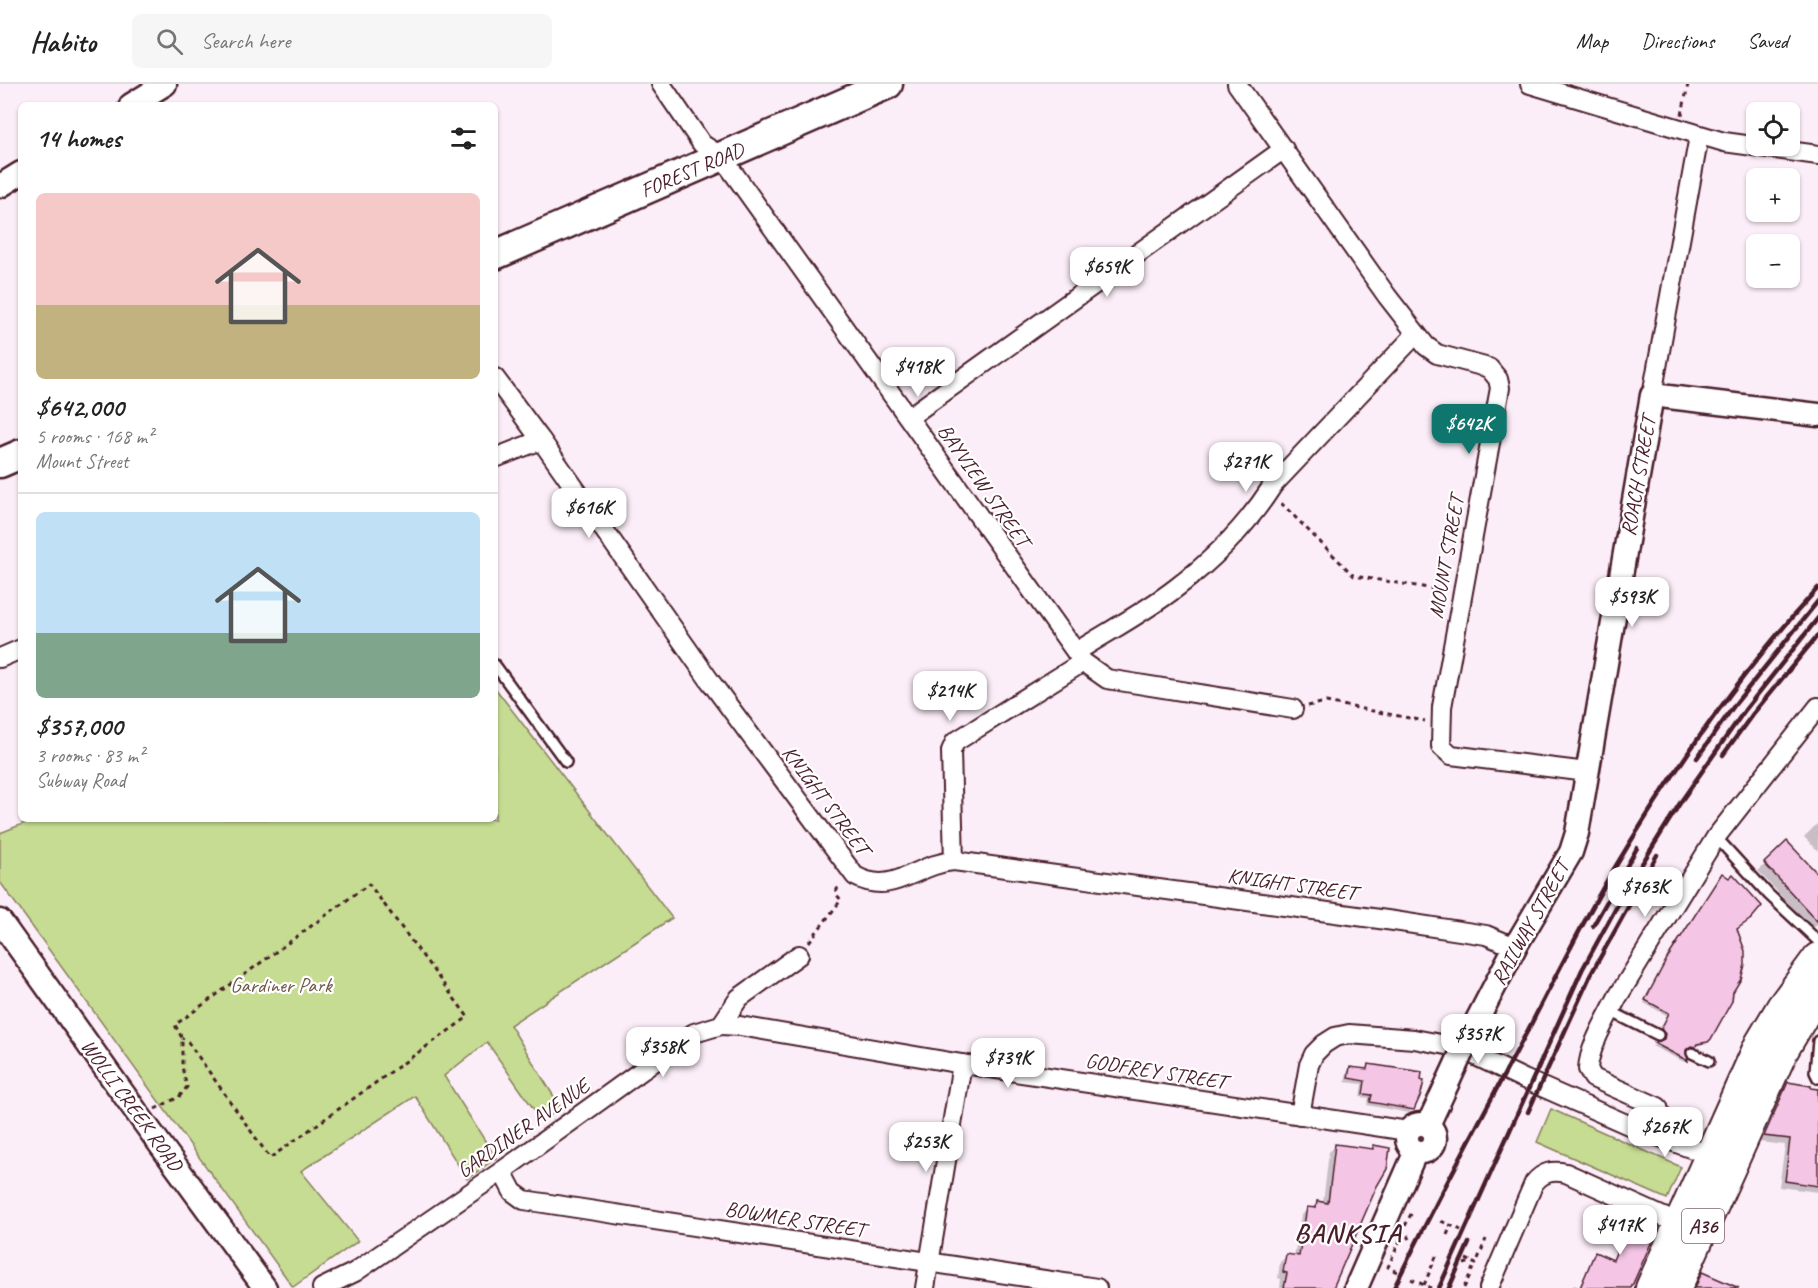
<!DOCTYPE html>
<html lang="en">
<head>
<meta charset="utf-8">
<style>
	body { margin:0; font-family:Caveat,sans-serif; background:#f6f6f6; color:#222; height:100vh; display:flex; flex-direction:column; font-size:22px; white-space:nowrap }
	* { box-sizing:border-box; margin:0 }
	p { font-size:20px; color:#767676 }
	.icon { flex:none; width:33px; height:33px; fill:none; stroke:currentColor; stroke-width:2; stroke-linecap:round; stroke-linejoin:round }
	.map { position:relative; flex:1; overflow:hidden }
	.side { position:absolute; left:18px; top:18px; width:480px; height:720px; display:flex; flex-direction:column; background:#fff; border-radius:9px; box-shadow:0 2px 4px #0004 }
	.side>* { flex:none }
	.buttons { position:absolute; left:1746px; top:18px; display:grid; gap:12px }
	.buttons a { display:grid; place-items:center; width:54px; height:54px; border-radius:9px; background:#fff; box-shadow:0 2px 4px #0004; font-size:30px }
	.price { position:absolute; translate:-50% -51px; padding:0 14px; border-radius:12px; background:#fff; color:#222; font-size:20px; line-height:39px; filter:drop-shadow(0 2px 3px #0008) }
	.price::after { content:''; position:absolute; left:50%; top:36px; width:18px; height:14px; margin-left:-9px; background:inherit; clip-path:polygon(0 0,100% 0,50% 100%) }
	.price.active { background:#0f766e; color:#fff }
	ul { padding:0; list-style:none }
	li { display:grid; align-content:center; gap:12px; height:318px; padding:0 18px }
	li+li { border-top:2px solid #e0e0e0 }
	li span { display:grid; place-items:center; height:186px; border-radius:9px; color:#555 }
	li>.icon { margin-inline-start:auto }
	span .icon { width:108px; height:108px; fill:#fffc; stroke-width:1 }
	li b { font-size:26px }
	h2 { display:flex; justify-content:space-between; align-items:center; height:72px; padding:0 18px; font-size:26px }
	header { display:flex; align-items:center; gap:36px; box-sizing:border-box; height:84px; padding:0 30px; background:#fff; border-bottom:2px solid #e0e0e0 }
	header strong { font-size:28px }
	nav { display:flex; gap:33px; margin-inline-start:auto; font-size:21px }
	.search { width:420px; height:54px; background:#f6f6f6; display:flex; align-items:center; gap:15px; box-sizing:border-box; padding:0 21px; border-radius:9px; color:#767676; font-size:22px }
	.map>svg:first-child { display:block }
</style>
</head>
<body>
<header>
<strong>Habito</strong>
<div class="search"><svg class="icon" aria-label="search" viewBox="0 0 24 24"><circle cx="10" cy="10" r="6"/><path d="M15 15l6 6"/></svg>Search here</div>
<nav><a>Map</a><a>Directions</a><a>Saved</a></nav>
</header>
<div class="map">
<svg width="1818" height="1204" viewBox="0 0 1818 1204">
	<rect width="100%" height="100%" fill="#fceef8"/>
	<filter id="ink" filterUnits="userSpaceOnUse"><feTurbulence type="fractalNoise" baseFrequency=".0167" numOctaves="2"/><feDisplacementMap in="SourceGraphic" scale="12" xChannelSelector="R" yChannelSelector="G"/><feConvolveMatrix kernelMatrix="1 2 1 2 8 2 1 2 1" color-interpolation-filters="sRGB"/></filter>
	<g filter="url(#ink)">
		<g fill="#c5dc92" stroke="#887e5e" stroke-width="1.5">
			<path d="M495 604 672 834 510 941 561 1024 542 1037 487 958 444 992 496 1074 467 1095 415 1012 301 1087 358 1157 293 1203 0 798V749L35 735H495Z"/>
			<path d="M1551 1025 1681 1083 1667 1115 1537 1058Z"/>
		</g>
		<g fill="#0003">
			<path d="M1818 739V767L1804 753Z"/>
			<path d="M1787 759 1818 793V840L1812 845 1758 787Z"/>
			<path d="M1735 845 1731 908 1710 954 1703 960 1685 966 1687 975 1684 978 1652 962 1662 957 1663 953 1659 948 1668 932 1644 919 1666 877Z"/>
			<path d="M1369 981 1419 997 1413 1025 1409 1029 1367 1021 1369 1014 1360 1013 1362 1000 1345 998 1347 988 1351 984 1364 986Z"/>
			<path d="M1788 1000 1818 1004V1108L1779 1103 1785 1061 1759 1058 1782 1006Z"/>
			<path d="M1336 1062 1370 1066 1374 1063 1375 1102 1331 1204H1280L1281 1195 1278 1194 1280 1178 1287 1172 1294 1173 1301 1131 1318 1119H1323L1329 1068Z"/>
			<path d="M1608 1129 1654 1149 1630 1204H1571L1574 1201 1579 1203 1595 1170 1612 1177 1621 1155 1600 1146Z"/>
		</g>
		<g fill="#f5c5e6" stroke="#4a1f2b" stroke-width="1.5">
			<path d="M1787 757 1818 790V838L1764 779Z"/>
			<path d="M1722 789 1729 794 1733 790 1762 822 1751 835 1737 845 1745 867V881L1741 895 1733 908 1732 917 1711 955 1708 958 1697 960 1695 963 1691 962 1686 966 1688 977 1654 959 1664 955 1665 950 1661 945 1669 929 1645 916 1668 873Z"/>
			<path d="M1368 980 1422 988 1421 996 1424 997 1421 1010 1414 1026 1370 1018 1372 1011 1363 1010 1365 997 1348 994 1350 983 1367 985Z"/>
			<path d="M1788 998 1811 1002V1004L1818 1005V1102L1785 1097 1790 1055 1764 1052Z"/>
			<path d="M1335 1060 1373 1065V1061L1390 1064 1387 1085 1377 1102 1333 1204H1284L1287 1189 1283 1188 1286 1170 1299 1172 1307 1123 1316 1124 1317 1117 1328 1119Z"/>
			<path d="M1608 1128 1656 1148 1631 1204H1580L1595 1168 1613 1176 1623 1152 1602 1143Z"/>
			<path d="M1702 1188 1739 1204H1695Z"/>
		</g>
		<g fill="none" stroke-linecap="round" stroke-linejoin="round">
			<g stroke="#4a1f2b" stroke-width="14">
				<g id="service">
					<path d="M495 581 566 678"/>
					<path d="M1716 753 1769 811 1818 857"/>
					<path d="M1610 927 1658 951"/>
					<path d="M1818 957 1815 988 1818 994"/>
					<path d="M1692 969 1709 977"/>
				</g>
			</g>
			<g stroke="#4a1f2b" stroke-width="22">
				<g id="minor">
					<path d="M661 0 702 60 722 73 1083 578 1107 595 1293 625"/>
					<path d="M1237 0 1387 212 1426 262 1437 270 1489 284 1498 295 1500 304 1442 623 1441 662 1451 671 1587 688"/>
					<path d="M1530 0 1724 58 1818 71"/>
					<path d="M495 294 541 356 710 597 855 792C894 813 915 780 954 777L1394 837 1486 851 1515 863"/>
					<path d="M1652 311 1699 52"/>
					<path d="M909 333 1284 65"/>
					<path d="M495 374 541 356"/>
					<path d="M1076 568C1109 547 1145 528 1176 504 1213 476 1248 440 1273 401L1416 250"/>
					<path d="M0 574 21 565"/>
					<path d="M954 777 951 667 955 658 1083 578"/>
					<path d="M721 941 740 942 962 980 1408 1047"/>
					<path d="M1300 1031 1309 981 1314 970 1324 960 1335 953 1349 950 1414 955 1457 963 1524 995 1633 1043 1720 1075"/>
					<path d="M1655 1051 1661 1033 1658 1023 1593 994 1588 985C1589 963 1607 934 1617 914L1716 753 1818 623"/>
					<path d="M502 1087 513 1108 524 1116 1097 1204"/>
					<path d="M322 1204 355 1188 502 1087 694 949 721 941 739 914 799 871"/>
					<path d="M925 1204 962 980"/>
					<path d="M1489 1204 1534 1099C1543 1088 1552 1086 1566 1089L1679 1140"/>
				</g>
			</g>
			<g stroke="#4a1f2b" stroke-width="27">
				<g id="tertiary">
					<path d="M131 21 165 0"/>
					<path d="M0 102 21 89"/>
					<path d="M0 837 140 1033 265 1204"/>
					<path d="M1471 948 1515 863 1571 768 1577 749 1652 311 1818 331"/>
					<circle cx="1421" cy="1054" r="14"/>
					<path d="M1428 1041 1448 998"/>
					<path d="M1356 1204 1416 1067"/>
				</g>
			</g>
			<g stroke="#4a1f2b" stroke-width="33">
				<g id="primary">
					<path d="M495 171 888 0"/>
					<path d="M0 379 21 370"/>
				</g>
			</g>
			<g stroke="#4a1f2b" stroke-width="34">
				<g id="trunk">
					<path d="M1651 1204 1760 960 1782 923 1818 874"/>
					<path d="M1676 1204 1782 968 1818 906"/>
				</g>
			</g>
			<g stroke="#4a1f2b" stroke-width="3" stroke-dasharray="4.5 4.5" stroke-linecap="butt">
				<path d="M1682 31 1688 0"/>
				<path d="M1281 419 1354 492 1447 507"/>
				<path d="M1308 622 1326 618 1425 637"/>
				<path d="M809 858 841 816 836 810 837 805 842 802"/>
				<path d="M155 1025 179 1013 187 1003 182 983V954L175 941 369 800 468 933 270 1074 188 958 182 954"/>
				<path d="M1441 1137 1461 1146"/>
				<path d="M1447 1151 1451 1141"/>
				<path d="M1410 1155 1407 1150 1402 1148 1413 1126"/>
				<path d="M1466 1175 1473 1178"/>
				<path d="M1464 1180 1471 1178 1476 1180 1486 1155"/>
				<path d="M1397 1188 1388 1183 1402 1152"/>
				<path d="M1411 1195 1431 1204"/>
				<path d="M1424 1201 1438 1168"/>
				<path d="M1464 1204 1473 1184"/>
			</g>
			<use href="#service" stroke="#fff" stroke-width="9"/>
			<use href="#minor" stroke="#fff" stroke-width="18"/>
			<use href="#tertiary" stroke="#fff" stroke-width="22"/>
			<use href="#primary" stroke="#fff" stroke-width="28"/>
			<use href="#trunk" stroke="#fff" stroke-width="30"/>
			<g stroke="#4a1f2b" stroke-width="4.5">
				<path d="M1723 671 1752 631 1818 551"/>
				<path d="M1697 674 1736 619 1818 517"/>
				<path d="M1593 842 1637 764"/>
				<path d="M1528 1028 1591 890 1657 771"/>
				<path d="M1394 1204C1436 1117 1482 1032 1528 946 1555 894 1581 841 1611 790 1671 689 1739 590 1818 504"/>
				<path d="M1439 1204 1582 886 1628 802 1682 716 1745 626 1818 534"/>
				<path d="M1449 1204 1469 1159"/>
			</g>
			<g stroke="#4a1f2b" stroke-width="27" stroke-linecap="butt">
				<path id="tertiary-bridge" d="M1448 998 1471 948"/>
			</g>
			<use href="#tertiary-bridge" stroke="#fff" stroke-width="22"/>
		</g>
	</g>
	<g text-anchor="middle" stroke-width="4.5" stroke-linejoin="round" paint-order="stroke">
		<rect fill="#fff" stroke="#80626b" stroke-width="1.5" x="1682" y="1125" width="42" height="34" rx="4.5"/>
		<g font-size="20" font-weight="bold" fill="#4a1f2b">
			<text x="1703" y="1149">A36</text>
		</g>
		<g font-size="21" fill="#4a1f2b" stroke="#fff">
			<text transform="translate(692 86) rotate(-23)" y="7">FOREST ROAD</text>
			<text transform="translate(1638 392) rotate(-80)" y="7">ROACH STREET</text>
			<text transform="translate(984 401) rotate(55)" y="7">BAYVIEW STREET</text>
			<text transform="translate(1446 473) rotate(-80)" y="7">MOUNT STREET</text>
			<text transform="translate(826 716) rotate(53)" y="7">KNIGHT STREET</text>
			<text transform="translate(1292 800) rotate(8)" y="7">KNIGHT STREET</text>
			<text transform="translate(1530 839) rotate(-61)" y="7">RAILWAY STREET</text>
			<text transform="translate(1156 987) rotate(9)" y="7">GODFREY STREET</text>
			<text transform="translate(132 1021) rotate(54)" y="7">WOLLI CREEK ROAD</text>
			<text transform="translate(523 1044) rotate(-35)" y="7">GARDINER AVENUE</text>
			<text transform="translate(795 1135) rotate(9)" y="7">BOWMER STREET</text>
		</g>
		<g font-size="21" fill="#6f584a" stroke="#fff">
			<text x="281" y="908">Gardiner Park</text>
		</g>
		<g font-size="27" font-weight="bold" letter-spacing="1.5" fill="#4a1f2b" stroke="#fff">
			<text x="1348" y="1158">BANKSIA</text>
		</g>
	</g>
</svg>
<div class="buttons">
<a><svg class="icon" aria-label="locate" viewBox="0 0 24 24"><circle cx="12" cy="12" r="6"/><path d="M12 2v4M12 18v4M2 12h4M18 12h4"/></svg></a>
<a>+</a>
<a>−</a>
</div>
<b class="price" style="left:1107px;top:214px">$659K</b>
<b class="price" style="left:918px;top:314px">$418K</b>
<b class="price active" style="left:1469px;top:371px">$642K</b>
<b class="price" style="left:1246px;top:409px">$271K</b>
<b class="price" style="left:589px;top:455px">$616K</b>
<b class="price" style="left:1632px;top:544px">$593K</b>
<b class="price" style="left:950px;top:638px">$214K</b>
<b class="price" style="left:1645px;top:834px">$763K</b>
<b class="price" style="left:1478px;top:981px">$357K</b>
<b class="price" style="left:663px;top:994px">$358K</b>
<b class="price" style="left:1008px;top:1005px">$739K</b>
<b class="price" style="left:1665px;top:1074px">$267K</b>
<b class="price" style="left:926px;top:1089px">$253K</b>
<b class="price" style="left:1620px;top:1172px">$417K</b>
<section class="side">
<h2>14 homes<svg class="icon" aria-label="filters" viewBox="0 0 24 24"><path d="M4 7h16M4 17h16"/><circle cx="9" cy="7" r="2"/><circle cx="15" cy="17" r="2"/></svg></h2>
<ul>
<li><span style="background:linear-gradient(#f6c9c9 60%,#c2b280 0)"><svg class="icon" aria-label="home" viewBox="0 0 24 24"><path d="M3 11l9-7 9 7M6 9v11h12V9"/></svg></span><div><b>$642,000</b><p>5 rooms · 168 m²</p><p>Mount Street</p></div></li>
<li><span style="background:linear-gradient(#bfe0f5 65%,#7fa58c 0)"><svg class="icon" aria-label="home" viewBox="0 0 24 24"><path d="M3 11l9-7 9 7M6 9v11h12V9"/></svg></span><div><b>$357,000</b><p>3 rooms · 83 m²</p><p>Subway Road</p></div></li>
</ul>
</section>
</div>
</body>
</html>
